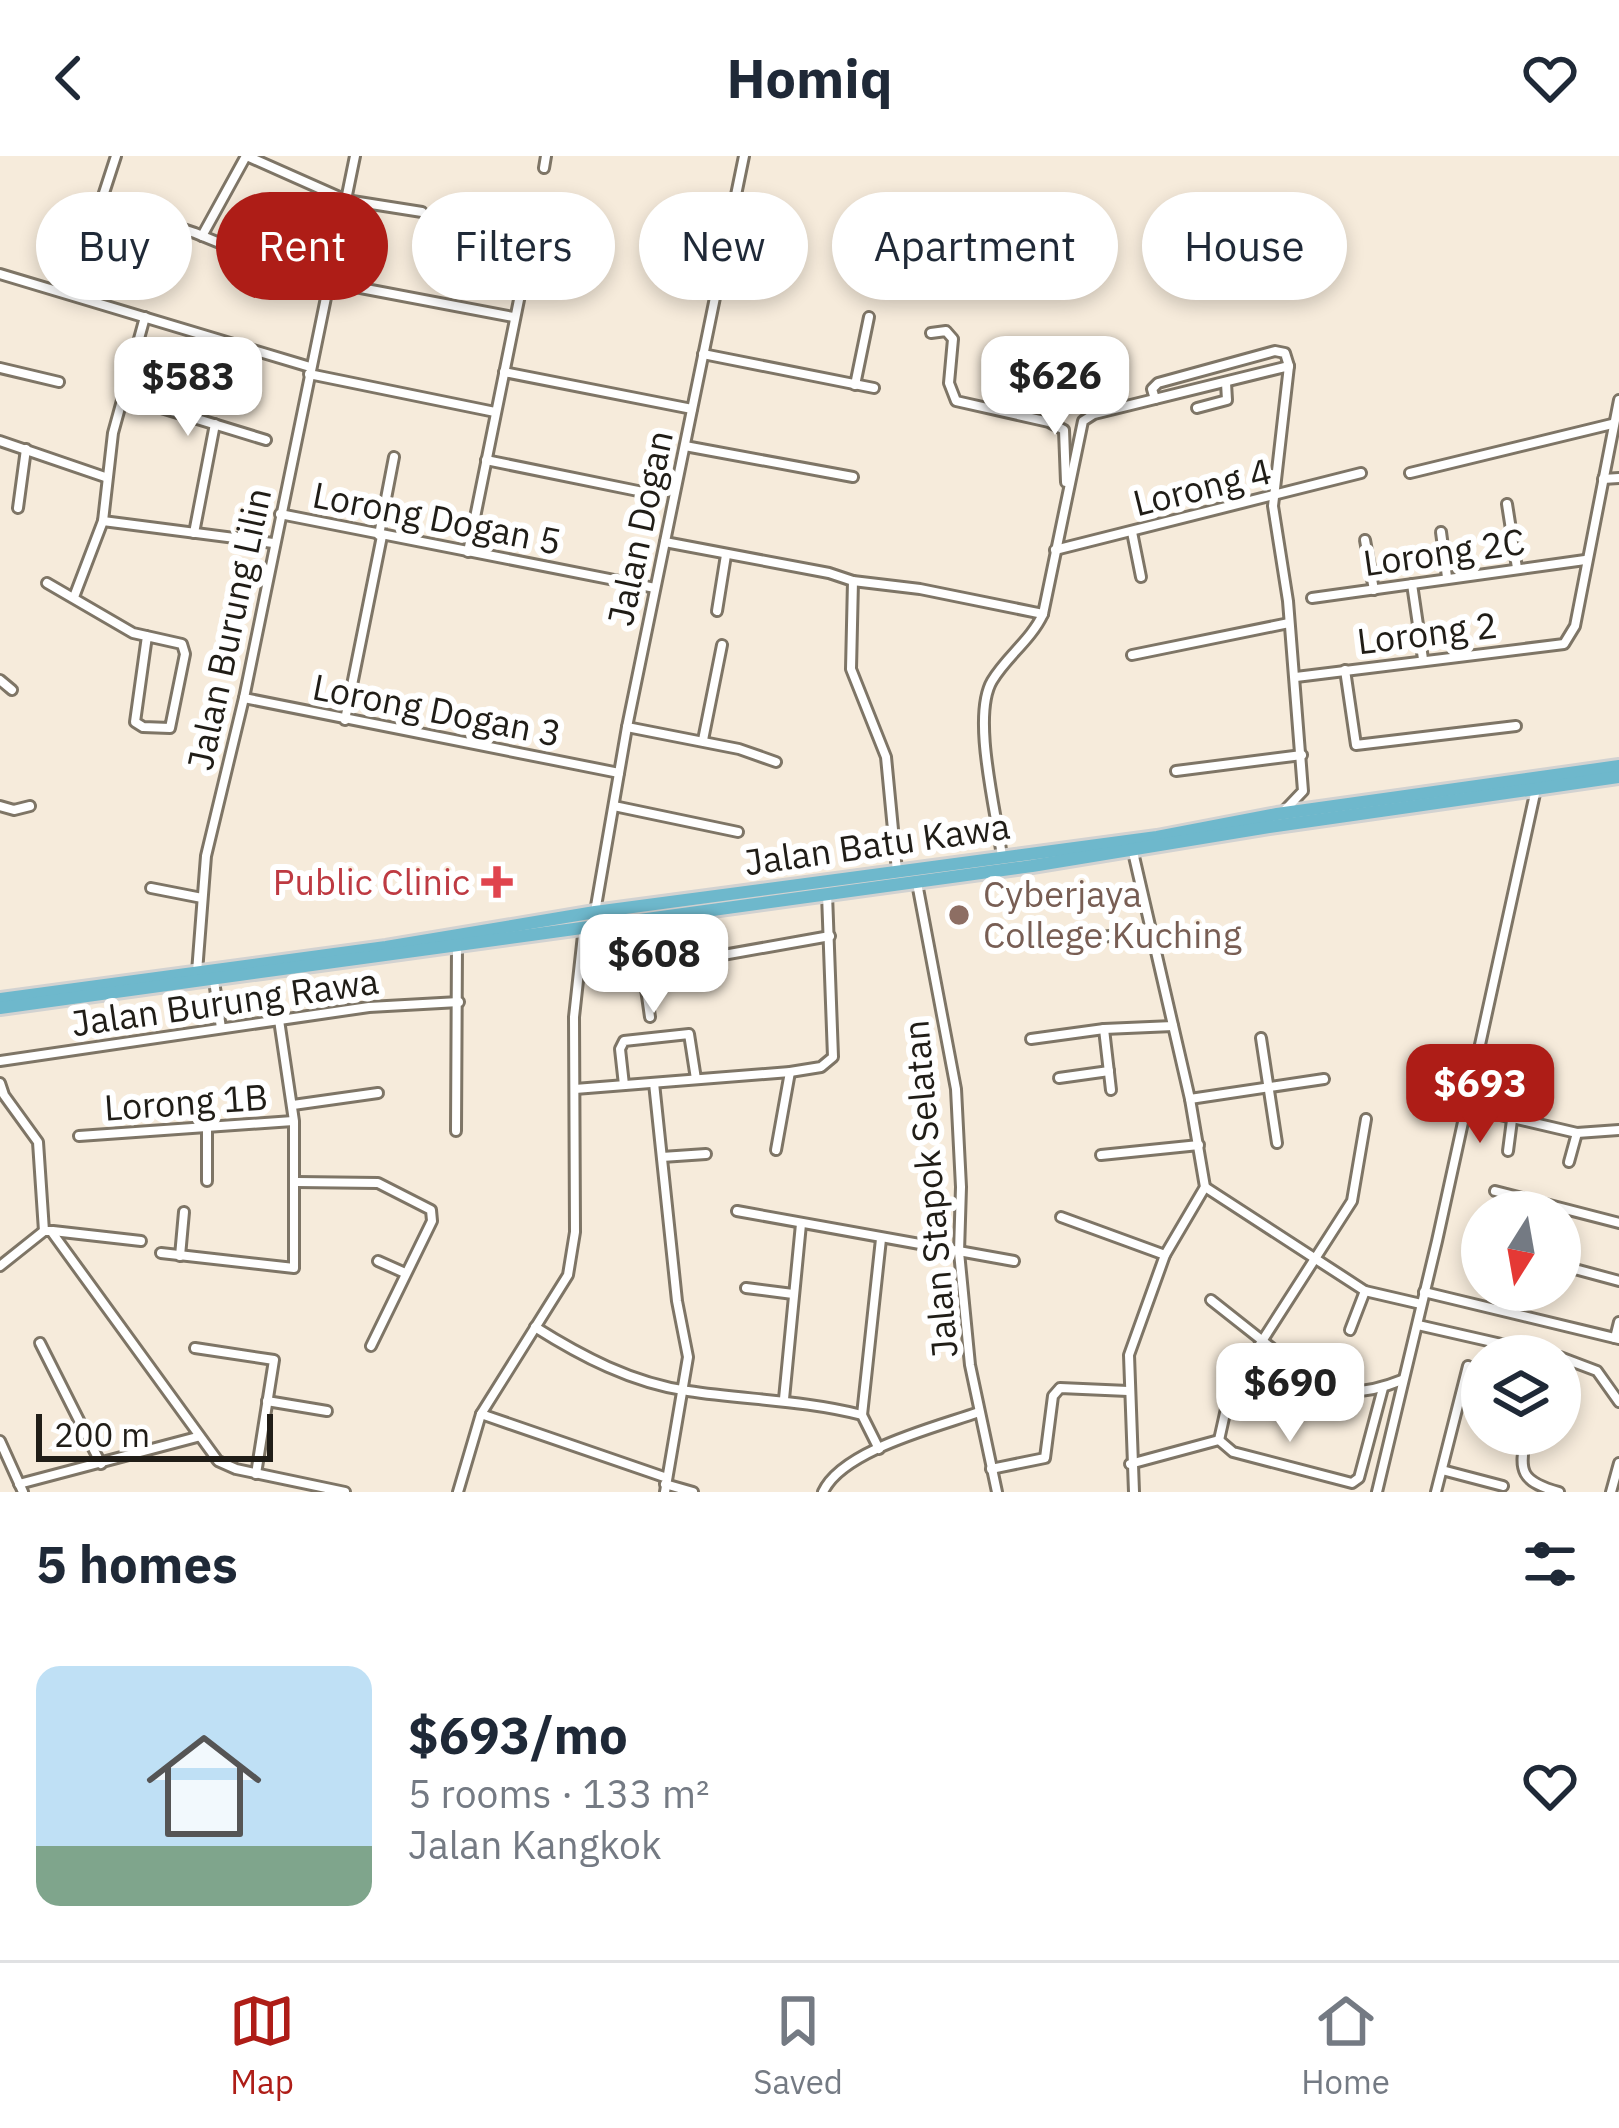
<!DOCTYPE html>
<html lang="en">
<head>
<meta charset="utf-8">
<style>
	body { margin:0; font-family:"IBM Plex Sans",sans-serif; background:#f2f2f3; color:#1f2937; height:100vh; display:flex; flex-direction:column; font-size:45px; white-space:nowrap }
	* { box-sizing:border-box; margin:0 }
	p { font-size:39px; color:#747a83 }
	.icon { flex:none; width:66px; height:66px; fill:none; stroke:currentColor; stroke-width:2; stroke-linecap:round; stroke-linejoin:round }
	.map { position:relative; height:1336px; overflow:hidden }
	.panel { display:flex; flex-direction:column; background:#fff; flex:1 }
	.panel>* { flex:none }
	.banner { position:absolute; left:36px; top:36px; width:1548px; height:108px; display:flex; gap:24px }
	.needle { width:78px; rotate:191deg }
	.controls { position:absolute; left:1461px; top:1035px; display:grid; gap:24px }
	.controls a { display:grid; place-items:center; width:120px; height:120px; border-radius:50%; background:#fff; box-shadow:0 6px 18px #0003; font-size:60px }
	.scale { position:absolute; left:36px; bottom:30px; width:237px; box-sizing:border-box; padding-left:12px; border:6px solid #201d17; border-top:0; font-size:33px; line-height:42px; white-space:nowrap; color:#201d17; -webkit-text-stroke:9px #fff; paint-order:stroke }
	.price { position:absolute; translate:-50% -102px; padding:0 27px; border-radius:24px; background:#fff; color:#222; font-size:39px; line-height:78px; filter:drop-shadow(0 3px 6px #0008) }
	.price::after { content:''; position:absolute; left:50%; top:72px; width:36px; height:27px; margin-left:-18px; background:inherit; clip-path:polygon(0 0,100% 0,50% 100%) }
	.price.selected { background:#ae1d17; color:#fff }
	ul { padding:0; list-style:none }
	li { display:flex; align-items:center; gap:36px; height:300px; padding:0 36px }
	li span { display:grid; place-items:center; flex:none; width:336px; height:240px; border-radius:24px; color:#555 }
	li>.icon { margin-inline-start:auto }
	span .icon { width:144px; height:144px; fill:#fffc; stroke-width:1 }
	li b { font-size:51px }
	h2 { display:flex; justify-content:space-between; align-items:center; height:144px; padding:0 36px; font-size:51px }
	.pill { padding:0 42px; border-radius:54px; background:#fff; box-shadow:0 6px 18px #0003; font-size:42px; line-height:108px }
	.pill.selected { background:#ae1d17; color:#fff }
	header { display:flex; justify-content:space-between; align-items:center; height:156px; padding:0 36px; background:#fff; font-size:54px; font-weight:700 }
	.menu { display:flex; justify-content:space-around; align-items:center; height:168px; border-top:3px solid #e0e1e3; background:#fff; font-size:33px; color:#747a83 }
	.menu a { display:grid; justify-items:center; gap:6px }
	.menu .selected { color:#ae1d17 }
	.map>svg:first-child { display:block }
</style>
</head>
<body>
<header><svg class="icon" aria-label="back" viewBox="0 0 24 24"><path d="M15 5l-7 7 7 7"/></svg>Homiq<svg class="icon" aria-label="heart" viewBox="0 0 24 24"><path d="M12 20l-8-8c-3-5 5-10 8-4 3-6 11-1 8 4z"/></svg></header>
<div class="map">
<svg width="1619" height="1336" viewBox="0 0 1619 1336">
	<rect width="100%" height="100%" fill="#f6ebdb"/>
	<g fill="none" stroke-linecap="round" stroke-linejoin="round">
		<g stroke="#7e7566" stroke-width="14">
			<g id="minor">
				<path d="M116 0 103 40 114 50 195 77 316 126"/>
				<path d="M247 0 346 44 422 56"/>
				<path d="M544 12 546 0"/>
				<path d="M202 80 246 0"/>
				<path d="M0 118 310 211"/>
				<path d="M329 126 513 161"/>
				<path d="M931 177 946 175 953 183 949 227 956 245 1049 266 1064 274 1066 326"/>
				<path d="M703 198 874 232"/>
				<path d="M0 212 59 226"/>
				<path d="M504 216 692 253"/>
				<path d="M309 218 495 256"/>
				<path d="M855 229 869 161"/>
				<path d="M122 240 266 284"/>
				<path d="M1155 243 1152 233 1158 227 1275 195 1285 197 1289 210"/>
				<path d="M1197 252 1227 244 1226 227"/>
				<path d="M0 285 105 321"/>
				<path d="M685 290 853 321"/>
				<path d="M486 304 638 335"/>
				<path d="M1410 317 1612 268"/>
				<path d="M1603 323 1619 322"/>
				<path d="M1507 348 1517 412"/>
				<path d="M18 352 26 293"/>
				<path d="M280 358 655 432"/>
				<path d="M103 365 273 387"/>
				<path d="M1132 376 1141 421"/>
				<path d="M1441 376 1447 421"/>
				<path d="M194 377 215 268"/>
				<path d="M379 379 394 301"/>
				<path d="M1365 384 1374 434"/>
				<path d="M665 386 829 417 853 425 851 513 886 601 897 715"/>
				<path d="M1055 394 1361 317"/>
				<path d="M468 396 525 114 533 100 547 93"/>
				<path d="M853 425 920 433 1043 458 1083 265 1094 258 1289 210 1273 350 1288 445 1303 635 1284 655"/>
				<path d="M47 427 133 477 182 488 185 498 170 572 143 571 135 566 147 480"/>
				<path d="M1412 428 1423 503"/>
				<path d="M74 441 103 365 113 277 145 161"/>
				<path d="M1312 442 1585 404"/>
				<path d="M717 455 726 399"/>
				<path d="M1132 499 1289 467"/>
				<path d="M1345 514 1356 589 1516 570"/>
				<path d="M1296 521 1564 488 1575 470 1619 244"/>
				<path d="M0 524 12 534"/>
				<path d="M244 542 619 617"/>
				<path d="M345 564 382 380"/>
				<path d="M627 571 739 593 776 606"/>
				<path d="M703 584 722 489"/>
				<path d="M1176 615 1302 599"/>
				<path d="M0 650 14 654 30 650"/>
				<path d="M614 650 738 676"/>
				<path d="M1133 696 1190 943 1205 1031 1165 1099 1129 1199 1134 1336"/>
				<path d="M1002 701C997 658 971 561 992 525 1006 501 1031 484 1043 458"/>
				<path d="M917 727 956 933 961 1031 959 1096 970 1209 997 1336"/>
				<path d="M151 732 202 742"/>
				<path d="M595 756 627 571 744 0"/>
				<path d="M1093 782 1150 775"/>
				<path d="M197 816 206 700 244 542 355 0"/>
				<path d="M214 825 221 872"/>
				<path d="M650 861 644 819 650 812 830 780"/>
				<path d="M1104 873 1111 934"/>
				<path d="M1261 882 1277 987"/>
				<path d="M1031 883 1104 873 1173 870"/>
				<path d="M0 905 369 851 459 846"/>
				<path d="M1059 922 1109 915"/>
				<path d="M0 927 4 939 38 986 44 1075H51L218 1305 236 1313 345 1336"/>
				<path d="M654 927 677 1145 688 1201 665 1336"/>
				<path d="M624 929 620 893 624 885 689 878 696 923"/>
				<path d="M575 933 790 916 821 911 833 901 827 738"/>
				<path d="M1190 943 1324 923"/>
				<path d="M293 949 378 937"/>
				<path d="M1466 951 1577 977 1619 974"/>
				<path d="M207 971V1025"/>
				<path d="M456 975 457 789"/>
				<path d="M79 980 293 965"/>
				<path d="M776 994 790 916"/>
				<path d="M1508 995 1512 964"/>
				<path d="M1101 999 1199 989"/>
				<path d="M662 1001 706 998"/>
				<path d="M1569 1006 1577 977"/>
				<path d="M297 1026 378 1027 431 1054 432 1065 371 1190"/>
				<path d="M1205 1031 1365 1135 1421 1148"/>
				<path d="M1495 1035 1619 1067"/>
				<path d="M737 1055 1014 1105"/>
				<path d="M1061 1061 1165 1099"/>
				<path d="M53 1075 141 1085"/>
				<path d="M1478 1089 1482 1090"/>
				<path d="M161 1097 294 1112V965L279 864"/>
				<path d="M180 1100 184 1056"/>
				<path d="M378 1105 405 1117"/>
				<path d="M1560 1109 1619 1125"/>
				<path d="M0 1110 44 1075"/>
				<path d="M746 1132 793 1138"/>
				<path d="M1424 1136 1619 1183"/>
				<path d="M1211 1144 1321 1231C1348 1240 1375 1235 1402 1224"/>
				<path d="M1418 1169 1554 1200"/>
				<path d="M535 1171C581 1200 632 1227 688 1235 746 1244 804 1244 862 1259L879 1293"/>
				<path d="M1350 1174 1365 1135"/>
				<path d="M1615 1182 1619 1166"/>
				<path d="M40 1187 101 1308"/>
				<path d="M195 1192 274 1204 256 1318"/>
				<path d="M1560 1201 1597 1215 1619 1246"/>
				<path d="M1461 1239 1482 1244"/>
				<path d="M784 1243 801 1068"/>
				<path d="M267 1245 327 1255"/>
				<path d="M481 1258 667 1322"/>
				<path d="M862 1259 881 1083"/>
				<path d="M1527 1278C1517 1316 1522 1326 1559 1336"/>
				<path d="M1219 1284 1230 1235 1352 1045 1366 963"/>
				<path d="M1219 1284 1233 1296 1352 1327 1359 1322 1383 1232"/>
				<path d="M0 1285 23 1336"/>
				<path d="M1130 1308 1219 1284"/>
				<path d="M991 1313 1045 1302 1053 1240 1060 1232 1128 1235"/>
				<path d="M1442 1314 1503 1330"/>
				<path d="M19 1328 197 1281"/>
				<path d="M665 1328 693 1336"/>
				<path d="M458 1336 481 1258 568 1119 575 1076 574 861 584 770"/>
				<path d="M823 1336C842 1294 937 1271 979 1256"/>
				<path d="M1377 1336 1437 1085 1536 633"/>
				<path d="M1436 1336 1468 1210"/>
				<path d="M1611 1336 1619 1307"/>
			</g>
		</g>
		<g stroke="#d2d2d1" stroke-width="18">
			<g id="trunk">
				<path d="M0 843 386 791 595 756 1157 681 1277 658 1619 610"/>
				<path d="M0 852 1032 710 1269 671 1619 621"/>
			</g>
		</g>
		<use href="#minor" stroke="#fff" stroke-width="8"/>
		<use href="#trunk" stroke="#6eb8cc" stroke-width="12"/>
	</g>
	<path fill="#e0444e" stroke="#fff" stroke-width="4.5" d="M491 708h12v12h12v12h-12v12h-12v-12h-12v-12h12z"/>
	<circle fill="#8d6e63" stroke="#fff" stroke-width="4.5" cx="959" cy="759" r="12"/>
	<g text-anchor="middle" stroke-width="12" stroke-linejoin="round" paint-order="stroke">
		<g font-size="36" fill="#201d17" stroke="#fff">
			<text transform="translate(1202 331) rotate(-14)" y="13">Lorong 4</text>
			<text transform="translate(437 362) rotate(11)" y="13">Lorong Dogan 5</text>
			<text transform="translate(640 372) rotate(-78)" y="13">Jalan Dogan</text>
			<text transform="translate(1444 396) rotate(-8)" y="13">Lorong 2C</text>
			<text transform="translate(229 473) rotate(-78)" y="13">Jalan Burung Lilin</text>
			<text transform="translate(1427 477) rotate(-7)" y="13">Lorong 2</text>
			<text transform="translate(437 554) rotate(11)" y="13">Lorong Dogan 3</text>
			<text transform="translate(877 688) rotate(-8)" y="13">Jalan Batu Kawa</text>
			<text transform="translate(225 846) rotate(-8)" y="13">Jalan Burung Rawa</text>
			<text transform="translate(186 946) rotate(-4)" y="13">Lorong 1B</text>
			<text transform="translate(930 1033) rotate(-95)" y="13">Jalan Stapok Selatan</text>
		</g>
		<g font-size="36" fill="#be3a42" stroke="#fff" text-anchor="end">
			<text x="470" y="739">Public Clinic</text>
		</g>
		<g font-size="36" fill="#785e54" stroke="#fff" text-anchor="start">
			<text x="983" y="751">Cyberjaya<tspan x="983" dy="41">College Kuching</tspan></text>
		</g>
	</g>
</svg>
<div class="controls">
<a><svg class="needle" viewBox="-14 -14 28 28"><path d="M0-13l5 13h-10z" fill="#e53935"/><path d="M0 13l5-13h-10z" fill="#747a83"/></svg></a>
<a><svg class="icon" aria-label="layers" viewBox="0 0 24 24"><path d="M12 4l9 5-9 5-9-5zM3 14l9 5 9-5"/></svg></a>
</div>
<div class="scale">200 m</div>
<b class="price" style="left:1055px;top:282px">$626</b>
<b class="price" style="left:188px;top:283px">$583</b>
<b class="price" style="left:654px;top:860px">$608</b>
<b class="price selected" style="left:1480px;top:990px">$693</b>
<b class="price" style="left:1290px;top:1289px">$690</b>
<div class="banner">
<a class="pill">Buy</a>
<a class="pill selected">Rent</a>
<a class="pill">Filters</a>
<a class="pill">New</a>
<a class="pill">Apartment</a>
<a class="pill">House</a>
</div>
</div>
<section class="panel">
<h2>5 homes<svg class="icon" aria-label="filters" viewBox="0 0 24 24"><path d="M4 7h16M4 17h16"/><circle cx="9" cy="7" r="2"/><circle cx="15" cy="17" r="2"/></svg></h2>
<ul>
<li><span style="background:linear-gradient(#bfe0f5 75%,#7fa58c 0)"><svg class="icon" aria-label="home" viewBox="0 0 24 24"><path d="M3 11l9-7 9 7M6 9v11h12V9"/></svg></span><div><b>$693/mo</b><p>5 rooms · 133 m²</p><p>Jalan Kangkok</p></div><svg class="icon" aria-label="heart" viewBox="0 0 24 24"><path d="M12 20l-8-8c-3-5 5-10 8-4 3-6 11-1 8 4z"/></svg></li>
</ul>
</section>
<nav class="menu">
<a class="selected"><svg class="icon" aria-label="map" viewBox="0 0 24 24"><path d="M3 6l6-2 6 2 6-2v14l-6 2-6-2-6 2zM9 4v14M15 6v14"/></svg>Map</a>
<a><svg class="icon" aria-label="saved" viewBox="0 0 24 24"><path d="M7 4h10v16l-5-4-5 4z"/></svg>Saved</a>
<a><svg class="icon" aria-label="home" viewBox="0 0 24 24"><path d="M3 11l9-7 9 7M6 9v11h12V9"/></svg>Home</a>
</nav>
</body>
</html>
